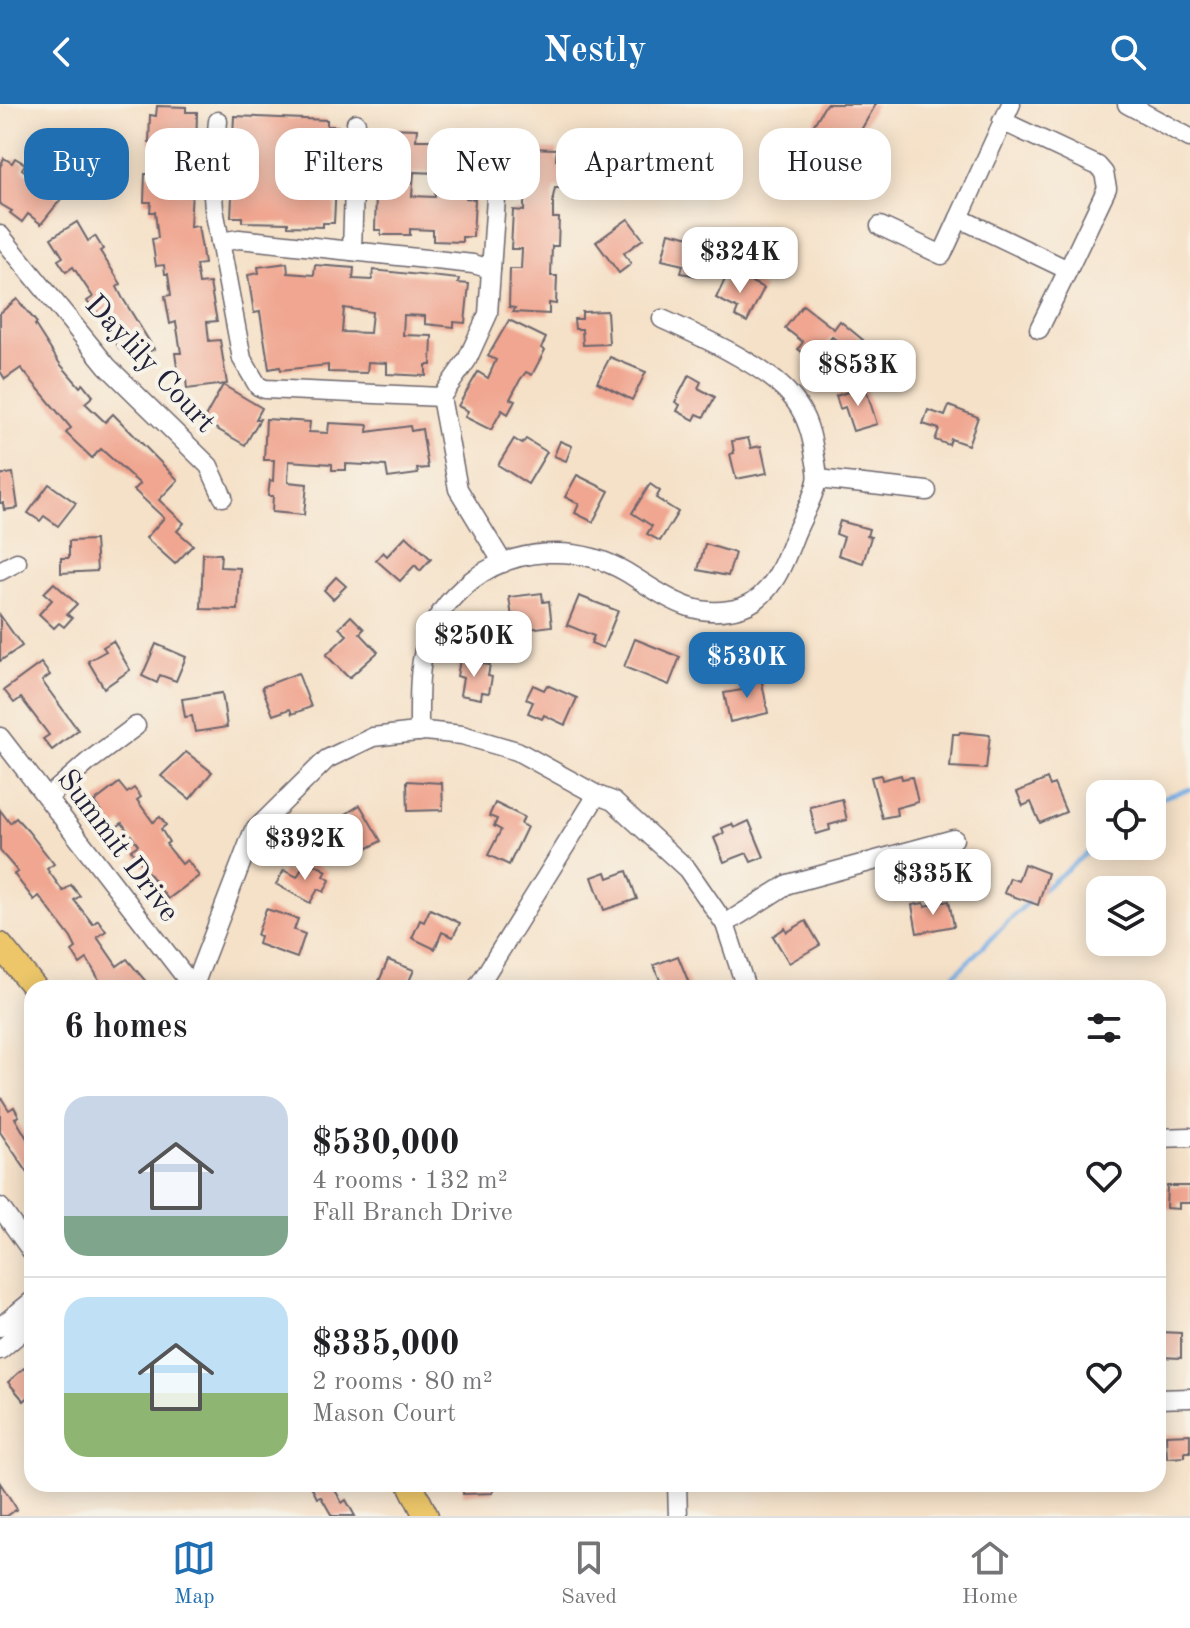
<!DOCTYPE html>
<html lang="en">
<head>
<meta charset="utf-8">
<style>
	body { margin:0; font-family:"Old Standard TT",serif; background:#f2f2f2; color:#202124; height:100vh; display:flex; flex-direction:column; font-size:30px; white-space:nowrap }
	* { box-sizing:border-box; margin:0 }
	p { font-size:26px; color:#757577 }
	.icon { flex:none; width:44px; height:44px; fill:none; stroke:currentColor; stroke-width:2; stroke-linecap:round; stroke-linejoin:round }
	.map { position:relative; flex:1; overflow:hidden }
	.panel { position:absolute; left:24px; top:876px; width:1142px; height:512px; display:flex; flex-direction:column; background:#fff; border-radius:24px; box-shadow:0 4px 20px #0003 }
	.panel>* { flex:none }
	.top-card { position:absolute; left:24px; top:24px; width:1142px; height:72px; display:flex; gap:16px }
	.controls { position:absolute; left:1086px; top:676px; display:grid; gap:16px }
	.controls a { display:grid; place-items:center; width:80px; height:80px; border-radius:16px; background:#fff; box-shadow:0 4px 20px #0003; font-size:40px }
	.price { position:absolute; translate:-50% -68px; padding:0 18px; border-radius:16px; background:#fff; color:#222; font-size:26px; line-height:52px; filter:drop-shadow(0 2px 4px #0008) }
	.price::after { content:''; position:absolute; left:50%; top:48px; width:24px; height:18px; margin-left:-12px; background:inherit; clip-path:polygon(0 0,100% 0,50% 100%) }
	.price.selected { background:#1f6fb2; color:#fff }
	ul { padding:0; list-style:none }
	li { display:flex; align-items:center; gap:24px; height:200px; padding:0 40px }
	li+li { border-top:2px solid #e0e0e0 }
	li span { display:grid; place-items:center; flex:none; width:224px; height:160px; border-radius:24px; color:#555 }
	li>.icon { margin-inline-start:auto }
	span .icon { width:96px; height:96px; fill:#fffc; stroke-width:1 }
	li b { font-size:34px }
	h2 { display:flex; justify-content:space-between; align-items:center; height:96px; padding:0 40px; font-size:34px }
	.pill { padding:0 28px; border-radius:24px; background:#fff; box-shadow:0 4px 20px #0003; font-size:28px; line-height:72px }
	.pill.selected { background:#1f6fb2; color:#fff }
	header { display:flex; justify-content:space-between; align-items:center; height:104px; padding:0 40px; background:#1f6fb2; color:#fff; font-size:36px; font-weight:800 }
	.tabs { display:flex; justify-content:space-around; align-items:center; height:112px; border-top:2px solid #e0e0e0; background:#fff; font-size:22px; color:#757577 }
	.tabs a { display:grid; justify-items:center; gap:4px }
	.tabs .selected { color:#1f6fb2 }
	.map>svg:first-child { display:block }
</style>
</head>
<body>
<header><svg class="icon" aria-label="back" viewBox="0 0 24 24"><path d="M15 5l-7 7 7 7"/></svg>Nestly<svg class="icon" aria-label="search" viewBox="0 0 24 24"><circle cx="10" cy="10" r="6"/><path d="M15 15l6 6"/></svg></header>
<div class="map">
<svg width="1190" height="1412" viewBox="0 0 1190 1412">
	<rect width="100%" height="100%" fill="#f7f3e8"/>
	<filter id="ink" filterUnits="userSpaceOnUse"><feTurbulence type="fractalNoise" baseFrequency=".0125" numOctaves="2"/><feDisplacementMap in="SourceGraphic" scale="16" xChannelSelector="R" yChannelSelector="G"/><feConvolveMatrix kernelMatrix="1 2 1 2 8 2 1 2 1" color-interpolation-filters="sRGB"/></filter>
	<filter id="wash" filterUnits="userSpaceOnUse"><feTurbulence type="fractalNoise" baseFrequency=".006" numOctaves="4" result="noise"/><feDisplacementMap in="SourceGraphic" scale="32" xChannelSelector="R" yChannelSelector="G"/><feGaussianBlur stdDeviation="1.8" result="paint"/><feColorMatrix in="noise" values="0 0 0 0 0 0 0 0 0 0 0 0 0 0 0 0 0 1.4 0 .05"/><feComposite in="paint" operator="in"/></filter>
	<g filter="url(#wash)">
		<rect width="100%" height="100%" fill="#f5e1c8"/>
		<g fill="none" stroke-linecap="round" stroke-linejoin="round">
			<g stroke="#76b0e7" stroke-width="4">
				<path d="M1152 697 1190 685"/>
				<path d="M1040 788 1100 738"/>
				<path d="M941 884 1030 796"/>
			</g>
		</g>
		<g id="blocks">
			<g fill="#f0a690" fill-rule="evenodd">
				<path d="M826 0H876L828 83 820 78 818 82 795 70 798 65 790 61Z"/>
				<path d="M157 2 186 3V8H197L196 47H185L184 66 193 67 190 123 198 122 202 145 204 160 196 161 199 180 210 179 214 202 217 217 207 218 209 237 220 236 227 280 187 285 186 276 179 277 175 249H181L179 236 176 218 170 220 165 192 171 191 168 170H165L164 161 156 162 152 135 158 134 155 108H150L151 98H144L145 70H152L154 60 155 40 149 39 150 11 156 12Z"/>
				<path d="M234 12 327 16V22H338L336 61H326L325 80H336L334 119H323V123L288 122V119L242 118V113H231L233 73 242 74 243 54H232Z"/>
				<path d="M387 24 417 25 416 36H438V30L467 31V36H478L476 75H466V94L475 95 473 133H462V138L433 137V126L410 125V131H381V126H375L376 87H383V67H374L376 28 387 29ZM414 68 436 69 435 93 412 92Z"/>
				<path d="M527 44 557 45 556 56H562L561 84H555L553 93V114H559L558 142H552L551 172H557L556 200 549 199V210L513 208 515 204 509 203 510 165H521L522 145H511L513 106 524 107V87H515L516 48 527 49Z"/>
				<path d="M4 54 12 59 15 54 25 60 22 65 61 95 41 120 28 110 22 118 10 109 12 107 0 100V63Z"/>
				<path d="M628 115 643 135 624 149 631 160 619 169 596 138Z"/>
				<path d="M77 118 88 137 95 132 103 145 100 147 121 180 117 183 122 193 154 245 137 255 128 240 120 245 98 208 95 210 87 197 93 193 73 163 66 168 58 156 63 153 51 134Z"/>
				<path d="M669 128 704 136 697 172 681 169 683 161 662 156Z"/>
				<path d="M287 159 288 169 314 171 315 161 354 164 353 175 372 176 373 166 459 175 458 179 469 180 465 219 454 218V223L425 220V212L404 211 403 231 432 232 431 261H426V272L387 270V259L368 258 367 269 328 268V261L281 266 280 263 269 265 260 208 254 209 248 171 259 169 258 163ZM344 204 372 208 370 229 342 228Z"/>
				<path d="M729 167 764 184 747 218 735 212 738 205 716 194Z"/>
				<path d="M17 195 37 219 35 221 60 260 80 283 83 280 93 292 85 299 105 318 113 310 178 376 159 396 184 419 177 427 193 441 175 460 146 434 164 414 134 386 140 380 101 345 92 354 66 329 71 324 21 264 5 275 0 267V209Z"/>
				<path d="M803 201 834 225 840 217 863 236 853 249 832 233 823 245 819 242 810 254 798 245 803 238 785 224Z"/>
				<path d="M607 207 609 240 583 241 582 225H575L574 215H582V208Z"/>
				<path d="M509 216 546 234 541 244 545 246 532 271 526 268 520 276 510 295 515 297 508 310 502 306 491 326 465 313 468 307 458 302 478 268 488 274 496 256 488 252Z"/>
				<path d="M610 253 646 268 632 296 597 278Z"/>
				<path d="M689 271 701 278 698 284 715 293 704 313 697 310 694 316 677 307 680 301 675 298Z"/>
				<path d="M223 281 262 304 256 315H260L245 341 203 317Z"/>
				<path d="M865 282 877 320 853 327 845 303 840 305 836 292Z"/>
				<path d="M949 302 978 313 968 341 951 335 949 341 935 336 939 325 923 320 928 306 945 312Z"/>
				<path d="M266 315 310 318 309 328 328 329 329 319 368 321 367 328 410 322 411 327 422 325 428 364 417 365 418 370 388 374 386 362 346 360V366H332V360L289 357 288 378 307 380 304 411 272 408 273 392H268L270 376 273 377 274 356H264Z"/>
				<path d="M748 334 751 344 761 342 767 369 736 375 730 350 734 349 732 337Z"/>
				<path d="M514 335 522 340 526 335 547 348 528 380 498 361Z"/>
				<path d="M560 337 572 342 566 357 554 352Z"/>
				<path d="M13 369 18 404 4 406 3 399H0V371Z"/>
				<path d="M577 371 609 387 593 418 575 409 579 400 565 393Z"/>
				<path d="M49 380 76 399 58 422 44 412 40 417 28 409Z"/>
				<path d="M650 380 660 387 656 394 678 408 660 437 647 430 652 422 632 409Z"/>
				<path d="M840 417 869 425 867 432 871 433 863 459 838 451 844 433 836 430Z"/>
				<path d="M406 432 431 455 420 467 415 461 400 477 376 456 383 448 387 452Z"/>
				<path d="M95 436 97 467 61 469V454H69V437Z"/>
				<path d="M705 440 735 449 728 472 698 466Z"/>
				<path d="M203 449 221 450 220 463 240 464 238 506 201 505Z"/>
				<path d="M336 473 346 482 333 495 324 486Z"/>
				<path d="M54 479 77 500 67 510 72 514 64 523 59 519 54 524 39 510 52 496 44 489Z"/>
				<path d="M542 489 543 498 549 497 552 522 514 527 509 493Z"/>
				<path d="M579 492 618 507 603 544 591 539 594 532 567 521Z"/>
				<path d="M0 511 22 542 0 557Z"/>
				<path d="M351 512 364 525 360 529 378 548 349 574 326 551 347 531 339 524Z"/>
				<path d="M635 535 680 553 669 581 624 563Z"/>
				<path d="M113 537 130 566 104 584 88 557 106 547 103 543Z"/>
				<path d="M156 540 186 553 176 577 160 571 157 579 142 572Z"/>
				<path d="M460 556 490 561 488 572 492 573 489 589 482 588 481 595 460 591 463 574 457 572Z"/>
				<path d="M41 559 50 571 42 577 78 626 52 646 43 635 49 631 21 594 14 599 4 586Z"/>
				<path d="M760 568 768 609 730 618 724 589 748 585 745 571Z"/>
				<path d="M298 569 311 603 292 610 290 605 273 611 262 583Z"/>
				<path d="M533 581 544 586 547 581 577 594 565 621 544 611 542 615 528 609 533 598 526 595Z"/>
				<path d="M222 589 227 623 195 628 192 612 185 613 182 595Z"/>
				<path d="M960 628 990 631 986 665 950 663 953 630H959Z"/>
				<path d="M186 648 212 668 190 695 161 672Z"/>
				<path d="M881 671 882 676 901 671 902 675 912 673 918 698 896 704 897 711 882 714 871 673Z"/>
				<path d="M1047 675 1050 682 1054 680 1066 708 1040 719 1031 698 1023 702 1017 688Z"/>
				<path d="M407 677 442 679 443 706 408 707Z"/>
				<path d="M119 679 127 689 134 684 141 693 137 696 153 718 160 713 166 721 161 725 169 738 166 740 182 760 187 756 199 772 168 795 131 746 138 741 122 719 114 725 94 698Z"/>
				<path d="M842 695 847 716 829 721 830 726 816 730 810 703Z"/>
				<path d="M495 699 524 713 521 720 527 723 509 761 488 751 501 726 494 722 497 715 489 712Z"/>
				<path d="M360 701 381 737 350 754 333 725 349 715 346 710Z"/>
				<path d="M0 706 10 719 16 714 28 727 54 760 47 765 63 787 71 781 80 792 74 796 93 820 98 816 106 827 97 833 117 862 127 855 148 880 142 884H104L87 855 80 860 72 847 76 844 71 834 39 792 34 796 14 770 18 768 0 747Z"/>
				<path d="M749 717 764 753 751 758 747 749 724 758 714 734 724 729 722 724 732 720 734 724Z"/>
				<path d="M307 756 327 767 324 772 330 776 324 788 318 785 310 799 276 780 284 766 297 773Z"/>
				<path d="M1024 760 1048 769 1038 801 1004 789 1010 774 1018 777Z"/>
				<path d="M627 767 637 795 604 806 592 773 606 768 608 774Z"/>
				<path d="M949 797 954 822 917 829 912 801 924 799 925 802Z"/>
				<path d="M266 805 298 815 294 826 305 830 297 854 258 840 260 832 257 831Z"/>
				<path d="M430 805 460 819 453 833 442 828 435 845 412 834 420 816 424 818Z"/>
				<path d="M806 817 820 841 789 859 773 832 785 824 787 828Z"/>
				<path d="M678 852 691 884H663L654 861Z"/>
				<path d="M388 856 414 866 406 884H376Z"/>
				<path d="M0 992 9 1006 14 1003 19 1012 15 1014 32 1043V1075L0 1028Z"/>
				<path d="M1167 1082H1190V1099H1179V1105L1166 1104Z"/>
				<path d="M1160 1228 1181 1229V1254L1160 1253Z"/>
				<path d="M24 1264 32 1272V1290L24 1297 8 1278Z"/>
				<path d="M1190 1330V1348H1185V1353L1167 1354 1166 1331Z"/>
				<path d="M0 1379 17 1405 7 1412H0Z"/>
				<path d="M310 1380H332L342 1399 346 1396 355 1412H332L321 1393 317 1394Z"/>
				<path d="M463 1380H493V1389L463 1390Z"/>
			</g>
		</g>
	</g>
	<g filter="url(#ink)">
		<use href="#blocks" fill-opacity="0" stroke="#6c656c" stroke-width="2"/>
		<g fill="none" stroke-linecap="round" stroke-linejoin="round">
			<g stroke="#6c656c" stroke-width="21">
				<g id="minor">
					<path d="M1127 0 1190 34"/>
					<path d="M218 17 212 79 214 105 242 255 258 282 265 285 441 293 467 256 488 210 500 36"/>
					<path d="M1002 17 1098 62 1104 69 1107 84 1068 166 959 114 1011 0"/>
					<path d="M880 122 942 151 959 114"/>
					<path d="M0 131 107 262 209 362 223 393"/>
					<path d="M220 138 239 135 473 160 491 165"/>
					<path d="M352 147 356 19"/>
					<path d="M1039 225 1068 166"/>
					<path d="M441 293 458 385 503 459"/>
					<path d="M818 375 927 387"/>
					<path d="M0 467 17 458"/>
					<path d="M419 628C419 563 416 520 472 476 515 443 579 440 626 468 664 491 694 518 742 503 772 493 784 459 794 433 801 415 813 396 817 377 819 368 815 356 814 347 811 327 805 308 791 292 767 262 698 231 662 215"/>
					<path d="M0 633 193 883"/>
					<path d="M48 693 88 658 136 622"/>
					<path d="M725 820 788 780 954 735"/>
					<path d="M193 884 253 728 327 655 373 633 425 627 462 631 517 647 597 691 613 697 687 765 725 820 746 884"/>
					<path d="M477 884 597 691"/>
					<path d="M1158 1034 1190 1033"/>
					<path d="M0 1103 32 1148"/>
					<path d="M0 1223 32 1197"/>
					<path d="M0 1246 32 1219"/>
					<path d="M1158 1295 1190 1294"/>
					<path d="M677 1380 678 1412"/>
				</g>
			</g>
			<g stroke="#6c656c" stroke-width="27">
				<g id="major">
					<path d="M0 841 35 884"/>
					<path d="M410 1380 426 1412"/>
				</g>
			</g>
			<use href="#minor" stroke="#fff" stroke-width="18"/>
			<use href="#major" stroke="#ecc669" stroke-width="24"/>
		</g>
	</g>
	<g text-anchor="middle" stroke-width="8" stroke-linejoin="round" paint-order="stroke">
		<g font-size="30" fill="#22223b" stroke="#f7f3e8">
			<text transform="translate(151 259) rotate(47)" y="10">Daylily Court</text>
			<text transform="translate(119 741) rotate(53)" y="10">Summit Drive</text>
		</g>
	</g>
</svg>
<div class="controls">
<a><svg class="icon" aria-label="locate" viewBox="0 0 24 24"><circle cx="12" cy="12" r="6"/><path d="M12 2v4M12 18v4M2 12h4M18 12h4"/></svg></a>
<a><svg class="icon" aria-label="layers" viewBox="0 0 24 24"><path d="M12 4l9 5-9 5-9-5zM3 14l9 5 9-5"/></svg></a>
</div>
<b class="price" style="left:740px;top:191px">$324K</b>
<b class="price" style="left:858px;top:304px">$853K</b>
<b class="price" style="left:474px;top:575px">$250K</b>
<b class="price selected" style="left:747px;top:596px">$530K</b>
<b class="price" style="left:305px;top:778px">$392K</b>
<b class="price" style="left:933px;top:813px">$335K</b>
<div class="top-card">
<a class="pill selected">Buy</a>
<a class="pill">Rent</a>
<a class="pill">Filters</a>
<a class="pill">New</a>
<a class="pill">Apartment</a>
<a class="pill">House</a>
</div>
<section class="panel">
<h2>6 homes<svg class="icon" aria-label="filters" viewBox="0 0 24 24"><path d="M4 7h16M4 17h16"/><circle cx="9" cy="7" r="2"/><circle cx="15" cy="17" r="2"/></svg></h2>
<ul>
<li><span style="background:linear-gradient(#c9d6e8 75%,#7fa58c 0)"><svg class="icon" aria-label="home" viewBox="0 0 24 24"><path d="M3 11l9-7 9 7M6 9v11h12V9"/></svg></span><div><b>$530,000</b><p>4 rooms · 132 m²</p><p>Fall Branch Drive</p></div><svg class="icon" aria-label="heart" viewBox="0 0 24 24"><path d="M12 20l-8-8c-3-5 5-10 8-4 3-6 11-1 8 4z"/></svg></li>
<li><span style="background:linear-gradient(#bfe0f5 60%,#8fb573 0)"><svg class="icon" aria-label="home" viewBox="0 0 24 24"><path d="M3 11l9-7 9 7M6 9v11h12V9"/></svg></span><div><b>$335,000</b><p>2 rooms · 80 m²</p><p>Mason Court</p></div><svg class="icon" aria-label="heart" viewBox="0 0 24 24"><path d="M12 20l-8-8c-3-5 5-10 8-4 3-6 11-1 8 4z"/></svg></li>
</ul>
</section>
</div>
<nav class="tabs">
<a class="selected"><svg class="icon" aria-label="map" viewBox="0 0 24 24"><path d="M3 6l6-2 6 2 6-2v14l-6 2-6-2-6 2zM9 4v14M15 6v14"/></svg>Map</a>
<a><svg class="icon" aria-label="saved" viewBox="0 0 24 24"><path d="M7 4h10v16l-5-4-5 4z"/></svg>Saved</a>
<a><svg class="icon" aria-label="home" viewBox="0 0 24 24"><path d="M3 11l9-7 9 7M6 9v11h12V9"/></svg>Home</a>
</nav>
</body>
</html>
